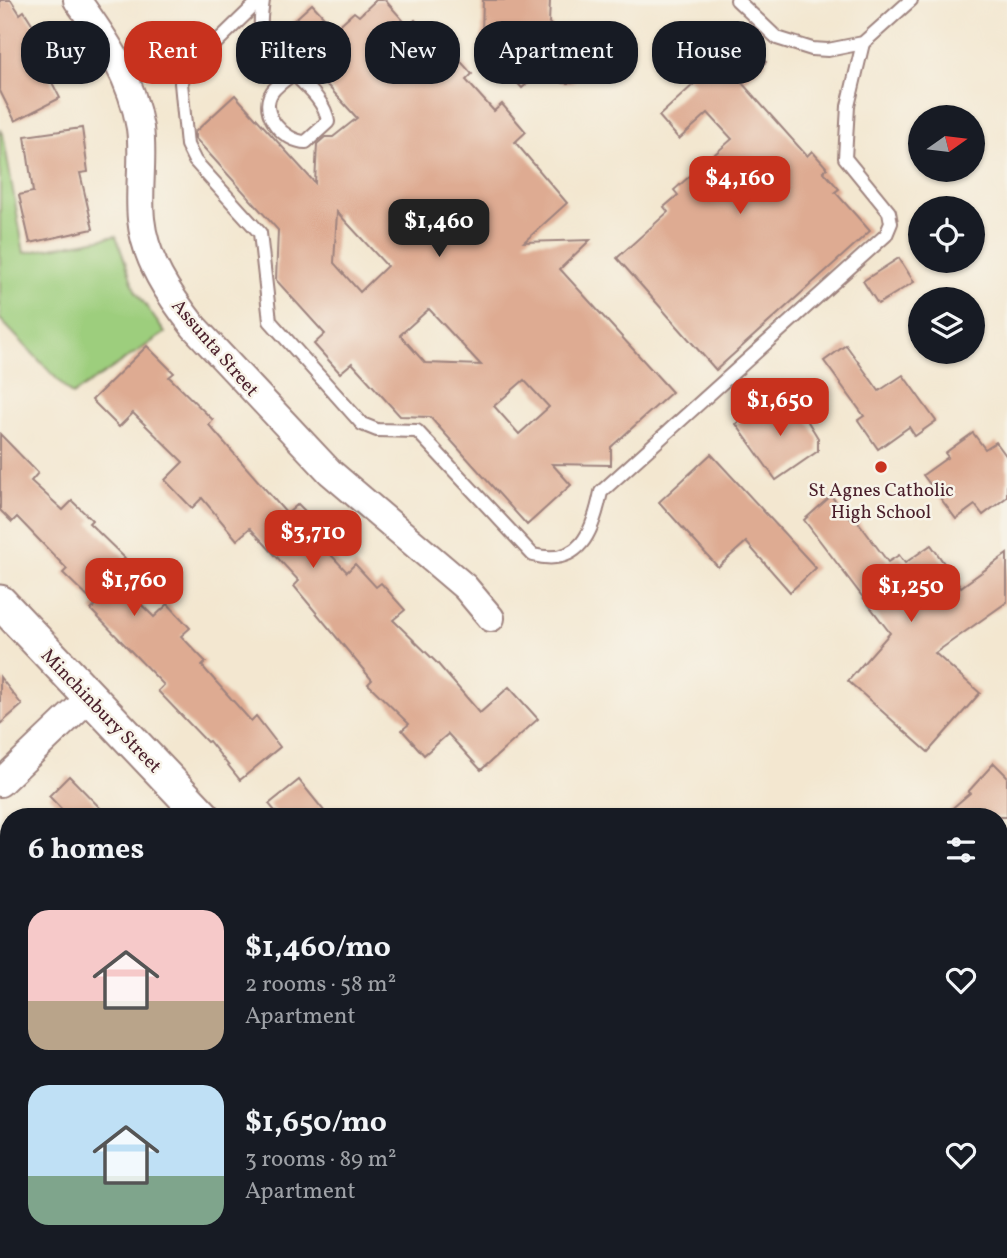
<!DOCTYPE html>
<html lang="en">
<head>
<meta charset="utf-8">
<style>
	body { margin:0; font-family:Vollkorn,serif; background:#242831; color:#f1f3f6; height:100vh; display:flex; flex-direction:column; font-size:26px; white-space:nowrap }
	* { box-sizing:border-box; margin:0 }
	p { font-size:23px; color:#9ea1a6 }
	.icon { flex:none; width:38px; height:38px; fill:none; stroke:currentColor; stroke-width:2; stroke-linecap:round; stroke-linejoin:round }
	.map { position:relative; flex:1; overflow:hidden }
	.drawer { position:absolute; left:0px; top:808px; width:1008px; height:450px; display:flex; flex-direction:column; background:#171b24; border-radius:28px 28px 0 0; box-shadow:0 2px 5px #0004 }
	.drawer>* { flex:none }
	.banner { position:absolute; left:21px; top:21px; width:966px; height:63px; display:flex; gap:14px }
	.needle { width:46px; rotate:76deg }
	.controls { position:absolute; left:908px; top:105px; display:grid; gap:14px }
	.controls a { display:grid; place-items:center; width:77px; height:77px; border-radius:50%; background:#171b24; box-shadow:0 2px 5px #0004; font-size:35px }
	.price { position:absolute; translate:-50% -60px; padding:0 16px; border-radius:14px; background:#c8321e; color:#fff; font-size:23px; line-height:46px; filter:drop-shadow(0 2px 4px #0008) }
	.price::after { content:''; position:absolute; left:50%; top:42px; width:21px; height:16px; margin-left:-10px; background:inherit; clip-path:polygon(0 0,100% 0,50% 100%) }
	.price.selected { background:#222; color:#fff }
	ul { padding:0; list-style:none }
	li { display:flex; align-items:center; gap:21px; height:175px; padding:0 28px }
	li span { display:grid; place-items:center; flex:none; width:196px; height:140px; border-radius:21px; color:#555 }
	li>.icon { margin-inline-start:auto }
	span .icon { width:84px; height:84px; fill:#fffc; stroke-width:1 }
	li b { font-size:30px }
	h2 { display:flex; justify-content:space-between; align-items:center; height:84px; padding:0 28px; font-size:30px }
	.chip { padding:0 24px; border-radius:28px; background:#171b24; box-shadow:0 2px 5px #0004; font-size:24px; line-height:63px }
	.chip.selected { background:#c8321e; color:#fff }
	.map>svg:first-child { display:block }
</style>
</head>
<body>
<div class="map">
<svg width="1007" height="1258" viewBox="0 0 1007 1258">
	<rect width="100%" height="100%" fill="#f7f3e8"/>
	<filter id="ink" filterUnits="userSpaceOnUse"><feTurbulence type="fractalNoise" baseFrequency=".0143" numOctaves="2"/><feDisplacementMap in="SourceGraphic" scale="14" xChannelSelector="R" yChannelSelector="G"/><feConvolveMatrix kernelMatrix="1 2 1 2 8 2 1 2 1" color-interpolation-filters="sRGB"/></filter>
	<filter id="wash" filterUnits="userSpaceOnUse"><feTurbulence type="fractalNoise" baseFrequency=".00686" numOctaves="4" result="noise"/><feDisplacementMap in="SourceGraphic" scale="28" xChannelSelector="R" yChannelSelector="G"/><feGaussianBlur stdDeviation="1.57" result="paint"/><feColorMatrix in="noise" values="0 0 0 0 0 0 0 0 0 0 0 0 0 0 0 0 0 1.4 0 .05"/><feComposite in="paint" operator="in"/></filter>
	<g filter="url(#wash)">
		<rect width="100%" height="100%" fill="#f3e7d0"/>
		<path fill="#9dce7d" stroke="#747654" stroke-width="2" d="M0 130 3 134 24 253 116 236 135 290 165 333 72 395 0 319Z"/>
		<g id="blocks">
			<g fill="#deab92" fill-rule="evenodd">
				<path d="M0 0H11L20 14 24 11 49 50 39 57 60 98 15 121 0 91Z"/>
				<path d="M376 0H385L408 26 415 20 441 49 446 45 472 74 466 80 494 111 502 104 526 132 515 142 567 203 524 242 590 240 560 269 672 392 611 447V465L552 464 571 485 527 525 430 417 400 416 352 363 340 373 314 344 325 334 276 280 278 230 195 138V132L235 95 315 183 317 144 325 137H333L357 118 280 33 312 4 335 29 354 12 359 16ZM337 212 387 266 360 292 334 263ZM429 309 481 365 425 363 400 335ZM524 380 549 407 519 434 494 406Z"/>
				<path d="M483 0H550L549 23 569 45 563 51 578 68V77L572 83H563L547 66 522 88 492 55 481 66Z"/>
				<path d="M735 27 766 62 742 83 807 156 812 151 827 168 823 171 839 189 835 192 870 231 716 370 617 258 668 212 664 207 678 195 674 190 732 139 708 113 679 139 659 116 694 84 686 76Z"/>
				<path d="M82 128 88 172 80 173 93 229 30 243 19 195 33 192 25 136Z"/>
				<path d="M899 258 914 282 878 304 863 281Z"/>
				<path d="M846 345 879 391 903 375 936 421 915 436 909 427 878 449 858 420 864 416 824 361Z"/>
				<path d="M147 346 174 373 169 377 213 420 209 425 287 514 298 504 314 520 306 528 347 572 355 564 376 587 381 583 405 610 393 620 438 664 480 713 509 687 538 719 481 770 448 734 424 755 402 730 409 724 368 684 372 680 294 586 299 581 250 528 237 540 202 498 192 508 165 480 183 462 133 413 119 427 92 400Z"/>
				<path d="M762 403 773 420 797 404 818 438V451L776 480 736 424Z"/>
				<path d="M973 433 985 449 996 442 1007 457V497L983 515 975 505 956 519 923 475 948 457 945 453Z"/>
				<path d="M0 434 38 473 31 481 63 510 72 501 92 520 89 523 125 558 110 574 154 617 168 604 190 628 181 636 206 662 202 666 251 721 256 716 280 747 240 780 209 741 207 742 158 691 164 685 91 610 96 605 63 573 67 569 17 517 12 522 0 510Z"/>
				<path d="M711 454 816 568 790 592 746 542 718 567 659 502Z"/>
				<path d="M831 496 853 521 856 519 888 562 899 555 905 563 931 545 961 587 1007 554V602L935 653 980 693 928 752 848 681 890 633 804 520Z"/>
				<path d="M0 677 22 705 0 724Z"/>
				<path d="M994 763 1007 776V817H942L970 793 968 792Z"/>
				<path d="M69 776 109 817H69L49 796Z"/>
				<path d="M299 780 329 817H280L269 804Z"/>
			</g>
		</g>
	</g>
	<g filter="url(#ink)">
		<use href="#blocks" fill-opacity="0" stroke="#9e837e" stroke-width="2"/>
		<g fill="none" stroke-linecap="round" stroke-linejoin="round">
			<g stroke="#9e837e" stroke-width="16">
				<g id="service">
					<path d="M260 0 187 71 181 83 187 145 195 161 260 233 270 321 362 424 377 430 417 431 533 555C580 567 593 532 601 492L886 235 891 223 889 212 845 158 848 106 863 43"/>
					<path d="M263 0C262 9 260 19 261 28 268 65 324 87 328 122L306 142C285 142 258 114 272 92 277 85 286 79 293 74"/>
					<path d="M737 0 777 38 812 49 828 50 863 43 911 0"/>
				</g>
			</g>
			<g stroke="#9e837e" stroke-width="30">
				<g id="minor">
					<path d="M77 0C106 40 132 78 140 128 144 158 138 188 141 219 145 260 169 295 194 327L330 472 465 587 491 618"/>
					<path d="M0 783 90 697"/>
					<path d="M999 929 1007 922"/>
					<path d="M999 1104 1007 1112"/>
					<path d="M0 1165 9 1174"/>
					<path d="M81 1250 89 1258"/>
				</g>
			</g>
			<g stroke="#9e837e" stroke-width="37">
				<g id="tertiary">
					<path d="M0 602 204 817"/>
					<path d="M615 1250 623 1258"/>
				</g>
			</g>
			<use href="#service" stroke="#fff" stroke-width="12"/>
			<use href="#minor" stroke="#fff" stroke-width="26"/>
			<use href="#tertiary" stroke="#fff" stroke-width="33"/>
		</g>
	</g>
	<circle fill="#c8321e" stroke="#f7f3e8" stroke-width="2.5" cx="881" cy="467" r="7"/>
	<g text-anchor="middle" stroke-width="5" stroke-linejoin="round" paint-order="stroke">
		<g font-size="19" fill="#4a1f2b" stroke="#f7f3e8">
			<text transform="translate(216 347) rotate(49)" y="7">Assunta Street</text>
			<text transform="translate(102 710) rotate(46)" y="7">Minchinbury Street</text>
		</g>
		<g font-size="19" fill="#4a1f2b" stroke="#f7f3e8">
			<text x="881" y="496">St Agnes Catholic<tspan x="881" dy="22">High School</tspan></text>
		</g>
	</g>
</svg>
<div class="controls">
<a><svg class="needle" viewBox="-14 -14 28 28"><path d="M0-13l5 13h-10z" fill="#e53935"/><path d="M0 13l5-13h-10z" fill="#9ea1a6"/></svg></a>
<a><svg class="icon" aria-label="locate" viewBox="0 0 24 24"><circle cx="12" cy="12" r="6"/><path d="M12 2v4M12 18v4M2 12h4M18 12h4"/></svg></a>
<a><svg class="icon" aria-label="layers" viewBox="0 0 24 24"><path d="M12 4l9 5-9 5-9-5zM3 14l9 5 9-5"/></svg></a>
</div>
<b class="price" style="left:740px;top:216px">$4,160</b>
<b class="price selected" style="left:439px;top:259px">$1,460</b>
<b class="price" style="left:780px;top:438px">$1,650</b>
<b class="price" style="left:313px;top:570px">$3,710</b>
<b class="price" style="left:134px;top:618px">$1,760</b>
<b class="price" style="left:911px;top:624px">$1,250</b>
<div class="banner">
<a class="chip">Buy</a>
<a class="chip selected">Rent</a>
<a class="chip">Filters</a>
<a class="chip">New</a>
<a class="chip">Apartment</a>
<a class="chip">House</a>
</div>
<section class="drawer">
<h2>6 homes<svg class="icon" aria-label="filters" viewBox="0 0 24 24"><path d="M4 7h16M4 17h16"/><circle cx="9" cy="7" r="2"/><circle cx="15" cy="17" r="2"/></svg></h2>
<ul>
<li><span style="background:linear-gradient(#f6c9c9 65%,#b9a48a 0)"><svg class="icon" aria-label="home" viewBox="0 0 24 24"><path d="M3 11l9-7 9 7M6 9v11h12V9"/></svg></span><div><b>$1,460/mo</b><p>2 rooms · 58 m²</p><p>Apartment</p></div><svg class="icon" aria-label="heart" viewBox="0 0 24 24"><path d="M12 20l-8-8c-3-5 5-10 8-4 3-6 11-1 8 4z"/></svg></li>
<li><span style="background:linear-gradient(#bfe0f5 65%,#7fa58c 0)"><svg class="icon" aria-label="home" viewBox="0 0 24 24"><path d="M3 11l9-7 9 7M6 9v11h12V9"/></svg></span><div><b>$1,650/mo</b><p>3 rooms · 89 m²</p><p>Apartment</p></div><svg class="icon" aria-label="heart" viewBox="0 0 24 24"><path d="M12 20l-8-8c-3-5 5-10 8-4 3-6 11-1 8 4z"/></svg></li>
</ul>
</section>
</div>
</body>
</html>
